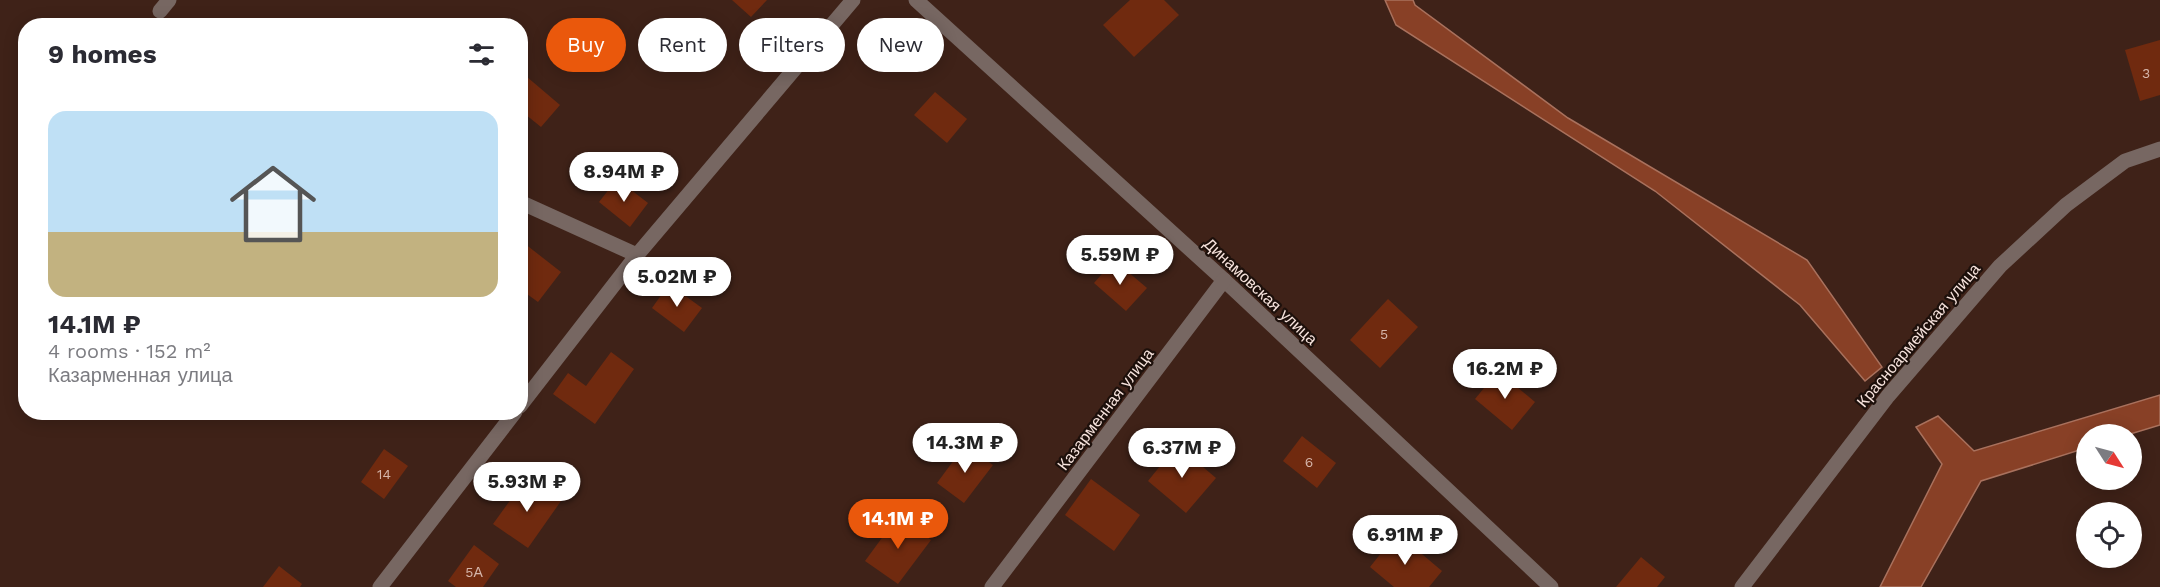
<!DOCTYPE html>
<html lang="en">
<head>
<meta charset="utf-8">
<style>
	body { margin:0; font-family:"Work Sans",sans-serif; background:#f2f2f3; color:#2b2b33; height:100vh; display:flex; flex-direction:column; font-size:22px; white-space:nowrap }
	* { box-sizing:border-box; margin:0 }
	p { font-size:20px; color:#7c7c81 }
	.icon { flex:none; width:33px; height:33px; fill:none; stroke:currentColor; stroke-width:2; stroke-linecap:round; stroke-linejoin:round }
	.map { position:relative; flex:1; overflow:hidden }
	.panel { position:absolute; left:18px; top:18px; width:510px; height:402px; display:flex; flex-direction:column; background:#fff; border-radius:24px; box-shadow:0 3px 15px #0003 }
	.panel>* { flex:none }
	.hud { position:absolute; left:546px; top:18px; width:570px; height:54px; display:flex; gap:12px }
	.needle { width:39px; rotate:126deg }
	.buttons { position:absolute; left:2076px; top:424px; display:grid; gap:12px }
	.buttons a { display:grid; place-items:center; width:66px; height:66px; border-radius:50%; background:#fff; box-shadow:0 3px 15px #0003; font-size:30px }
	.price { position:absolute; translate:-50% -51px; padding:0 14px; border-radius:21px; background:#fff; color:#222; font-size:20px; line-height:39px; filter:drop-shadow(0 2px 3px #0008) }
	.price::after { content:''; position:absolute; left:50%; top:36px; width:18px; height:14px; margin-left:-9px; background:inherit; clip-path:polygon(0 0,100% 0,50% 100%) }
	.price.on { background:#ea580c; color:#fff }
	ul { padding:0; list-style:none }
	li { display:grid; align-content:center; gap:12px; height:318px; padding:0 30px }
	li span { display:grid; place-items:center; height:186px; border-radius:18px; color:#555 }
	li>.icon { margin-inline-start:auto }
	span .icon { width:108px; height:108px; fill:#fffc; stroke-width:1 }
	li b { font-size:26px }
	h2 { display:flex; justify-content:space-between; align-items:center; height:72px; padding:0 30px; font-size:26px }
	.chip { padding:0 21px; border-radius:27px; background:#fff; box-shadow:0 3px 15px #0003; font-size:21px; line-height:54px }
	.chip.on { background:#ea580c; color:#fff }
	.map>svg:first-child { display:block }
</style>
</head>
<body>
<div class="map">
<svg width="2160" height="587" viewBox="0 0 2160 587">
	<rect width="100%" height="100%" fill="#3f2218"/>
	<g fill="#884026" stroke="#a9715d" stroke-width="1.5">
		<path d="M1385 0H1413L1415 5 1568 118 1807 260 1882 367 1865 381 1800 305 1655 191 1396 25Z"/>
		<path d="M2160 395V425L2127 435H2086V448L1981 481 1921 587H1880L1942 464 1916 427 1938 416 1974 451Z"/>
	</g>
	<g fill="#702a0f">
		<path d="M732 0H767L751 17Z"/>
		<path d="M1130 0H1164L1179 15 1134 57 1103 25Z"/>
		<path d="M2160 40V95L2140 101 2125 50Z"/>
		<path d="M520 71 560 105 541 127 520 110Z"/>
		<path d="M935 92 967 119 947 143 914 115Z"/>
		<path d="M617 179 648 203 630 227 599 202Z"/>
		<path d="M520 240 561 272 538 302 520 289Z"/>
		<path d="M1114 260 1147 288 1126 311 1094 283Z"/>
		<path d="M669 284 702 308 684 332 652 308Z"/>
		<path d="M1388 299 1418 327 1380 368 1350 340Z"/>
		<path d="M611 352 634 369 595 424 553 394 568 373 586 386Z"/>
		<path d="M1498 371 1535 402 1512 430 1475 399Z"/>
		<path d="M1302 436 1336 463 1317 488 1283 461Z"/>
		<path d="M965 445 993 465 964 503 937 483Z"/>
		<path d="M1177 445 1216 478 1186 513 1148 481Z"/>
		<path d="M384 449 408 466 384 499 361 482Z"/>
		<path d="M527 477 561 501 528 548 493 524Z"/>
		<path d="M1091 479 1140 515 1114 551 1065 515Z"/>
		<path d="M898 516 931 540 898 584 865 561Z"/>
		<path d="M1397 533 1442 571 1429 587H1394L1370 567Z"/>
		<path d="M474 545 499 564 483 587H456L448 581Z"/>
		<path d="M1641 557 1665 577 1657 587H1616Z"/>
		<path d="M279 566 302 584 300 587H263Z"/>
	</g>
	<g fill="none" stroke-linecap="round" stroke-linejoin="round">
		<g stroke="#776762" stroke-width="15">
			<path d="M916 0 1224 280 1551 587"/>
			<path d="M160 11 169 0"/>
			<path d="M520 202 637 255"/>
			<path d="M520 406 637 255 853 0"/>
			<path d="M380 587 515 412"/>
			<path d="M992 587 1224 280"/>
			<path d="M1742 587 1888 396 2000 266 2066 205 2125 161 2160 149"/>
		</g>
	</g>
	<g text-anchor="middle" stroke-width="4.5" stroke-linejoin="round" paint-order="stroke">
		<g font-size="14" fill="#d5b5aa">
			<text x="2146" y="78">3</text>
			<text x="1384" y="339">5</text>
			<text x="1309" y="467">6</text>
			<text x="384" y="479">14</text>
			<text x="474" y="577">5А</text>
		</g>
		<g font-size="16" fill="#f7e3dd" stroke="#1d100b">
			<text transform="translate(1261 291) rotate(43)" y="6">Динамовская улица</text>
			<text transform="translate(1918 335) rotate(-50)" y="6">Красноармейская улица</text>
			<text transform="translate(1105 409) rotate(-53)" y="6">Казарменная улица</text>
		</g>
	</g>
</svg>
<div class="buttons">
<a><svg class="needle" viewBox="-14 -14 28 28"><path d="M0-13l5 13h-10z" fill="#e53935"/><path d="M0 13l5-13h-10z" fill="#7c7c81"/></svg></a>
<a><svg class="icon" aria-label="locate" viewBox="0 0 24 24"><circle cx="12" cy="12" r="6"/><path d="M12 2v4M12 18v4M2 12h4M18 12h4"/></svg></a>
</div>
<b class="price" style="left:624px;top:203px">8.94M ₽</b>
<b class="price" style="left:1120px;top:286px">5.59M ₽</b>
<b class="price" style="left:677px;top:308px">5.02M ₽</b>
<b class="price" style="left:1505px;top:400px">16.2M ₽</b>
<b class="price" style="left:965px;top:474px">14.3M ₽</b>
<b class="price" style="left:1182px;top:479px">6.37M ₽</b>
<b class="price" style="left:527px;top:513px">5.93M ₽</b>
<b class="price on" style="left:898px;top:550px">14.1M ₽</b>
<b class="price" style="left:1405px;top:566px">6.91M ₽</b>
<div class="hud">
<a class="chip on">Buy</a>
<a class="chip">Rent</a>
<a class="chip">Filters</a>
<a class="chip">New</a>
</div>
<section class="panel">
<h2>9 homes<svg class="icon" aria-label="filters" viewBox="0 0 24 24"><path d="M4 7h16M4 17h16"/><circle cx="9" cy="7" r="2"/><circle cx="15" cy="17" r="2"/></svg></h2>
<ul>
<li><span style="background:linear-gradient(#bfe0f5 65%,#c2b280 0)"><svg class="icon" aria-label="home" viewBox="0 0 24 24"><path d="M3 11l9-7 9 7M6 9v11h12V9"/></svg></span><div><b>14.1M ₽</b><p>4 rooms · 152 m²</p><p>Казарменная улица</p></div></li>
</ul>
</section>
</div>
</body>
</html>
